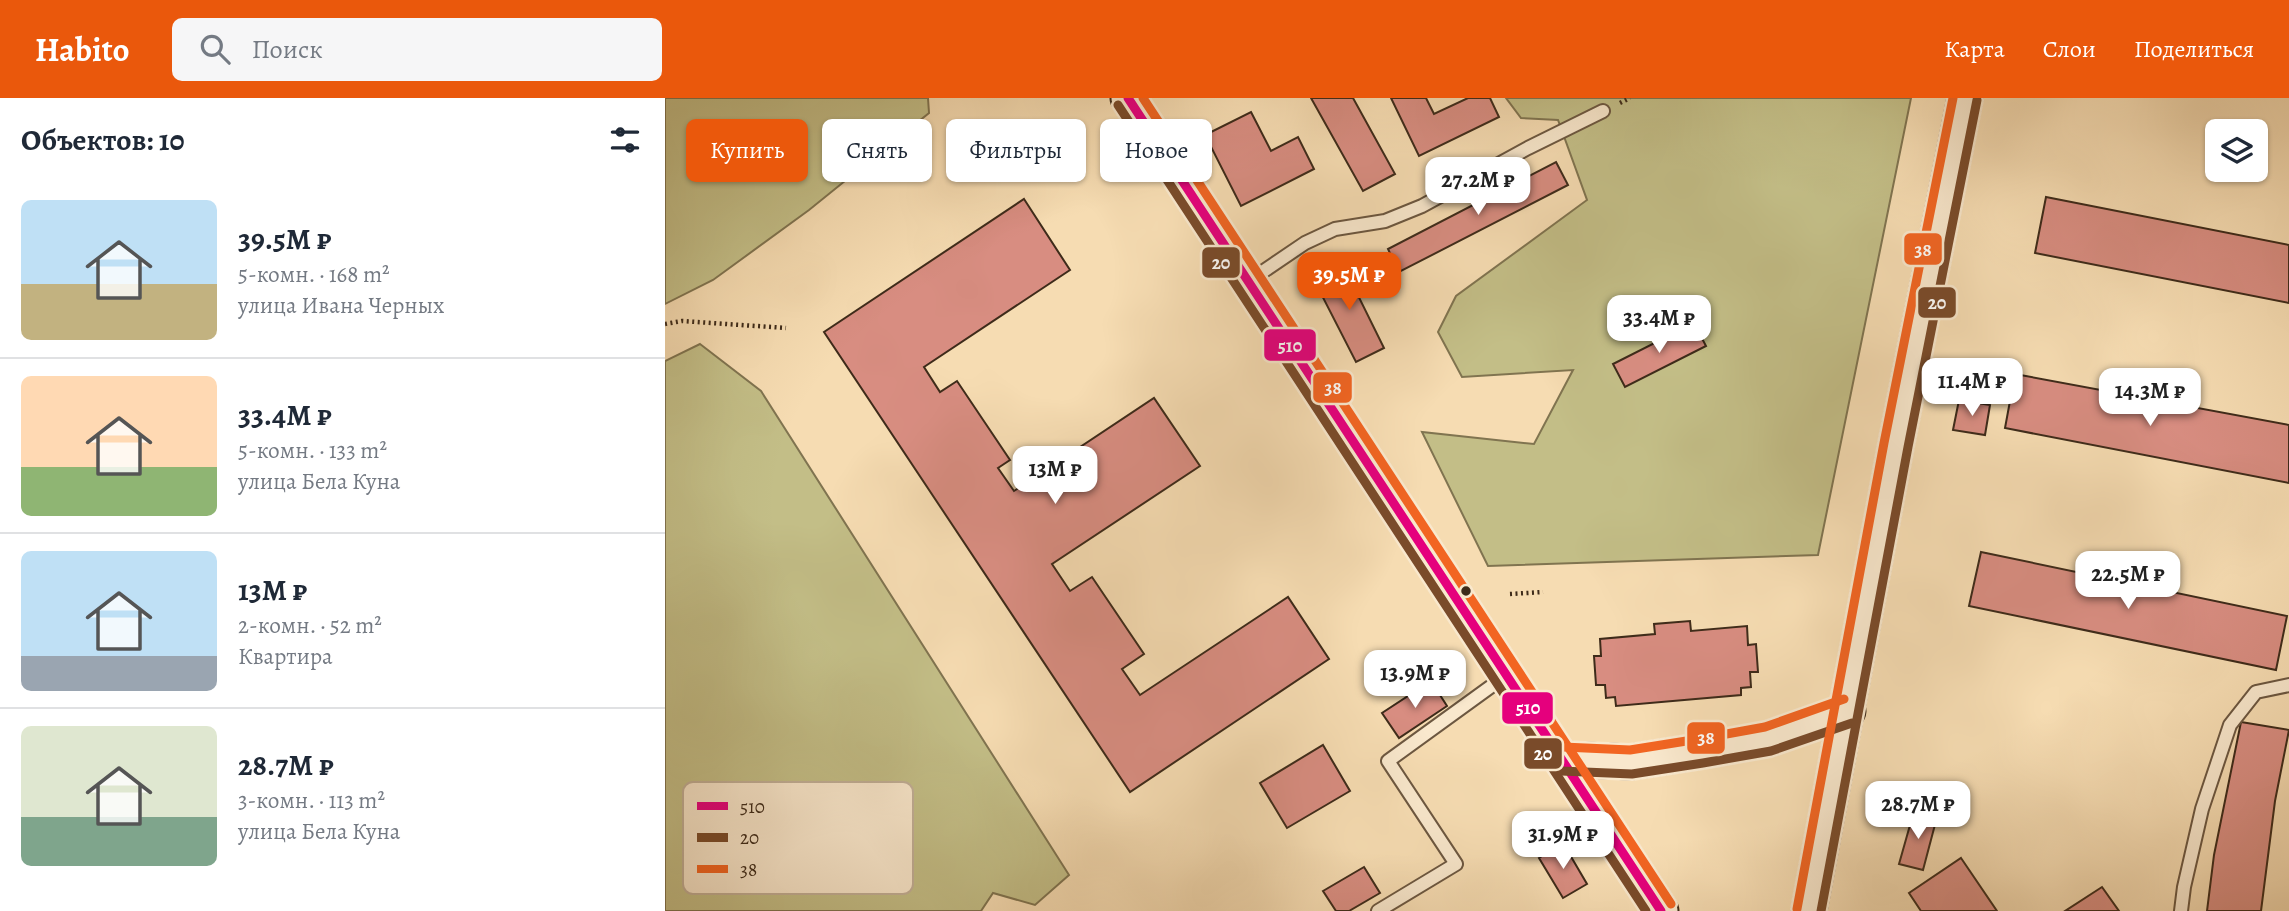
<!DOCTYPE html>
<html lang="ru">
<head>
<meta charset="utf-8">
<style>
	body { margin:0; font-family:Alegreya,serif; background:#f6f6f7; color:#1f2937; height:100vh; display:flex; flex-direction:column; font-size:26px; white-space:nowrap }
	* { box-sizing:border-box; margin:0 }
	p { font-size:23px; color:#747a83 }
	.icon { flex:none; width:38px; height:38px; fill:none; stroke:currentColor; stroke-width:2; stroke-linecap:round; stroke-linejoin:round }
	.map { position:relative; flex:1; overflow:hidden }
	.sheet { display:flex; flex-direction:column; background:#fff; width:665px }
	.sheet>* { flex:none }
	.top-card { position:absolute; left:21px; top:21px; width:665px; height:63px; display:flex; gap:14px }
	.fabs { position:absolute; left:1540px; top:21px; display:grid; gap:14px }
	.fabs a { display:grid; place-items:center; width:63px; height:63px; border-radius:10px; background:#fff; box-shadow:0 2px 5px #0004; font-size:35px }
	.price { position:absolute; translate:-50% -60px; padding:0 16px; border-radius:14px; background:#fff; color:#222; font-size:23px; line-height:46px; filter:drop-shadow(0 2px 4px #0008) }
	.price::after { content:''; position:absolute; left:50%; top:42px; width:21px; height:16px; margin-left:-10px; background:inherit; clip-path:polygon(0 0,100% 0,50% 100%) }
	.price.on { background:#ea580c; color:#fff }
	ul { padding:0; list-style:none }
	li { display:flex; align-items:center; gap:21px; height:175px; padding:0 21px }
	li+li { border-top:2px solid #e0e1e3 }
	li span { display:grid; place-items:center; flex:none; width:196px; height:140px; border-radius:10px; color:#555 }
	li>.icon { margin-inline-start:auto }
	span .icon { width:84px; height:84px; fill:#fffc; stroke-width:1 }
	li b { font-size:30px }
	h2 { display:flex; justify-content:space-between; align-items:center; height:84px; padding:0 21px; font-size:30px }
	.pill { padding:0 24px; border-radius:10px; background:#fff; box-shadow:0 2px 5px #0004; font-size:24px; line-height:63px }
	.pill.on { background:#ea580c; color:#fff }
	header { display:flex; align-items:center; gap:42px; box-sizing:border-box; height:98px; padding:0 35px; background:#ea580c; color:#fff }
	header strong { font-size:33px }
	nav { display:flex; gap:38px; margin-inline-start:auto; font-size:24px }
	.search { width:490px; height:63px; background:#f6f6f7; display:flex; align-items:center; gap:18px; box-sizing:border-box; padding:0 24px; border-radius:10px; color:#747a83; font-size:26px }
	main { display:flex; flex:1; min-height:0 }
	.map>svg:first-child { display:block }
</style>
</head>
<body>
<header>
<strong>Habito</strong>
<div class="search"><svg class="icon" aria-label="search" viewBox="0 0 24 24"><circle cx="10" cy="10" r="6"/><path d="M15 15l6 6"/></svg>Поиск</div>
<nav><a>Карта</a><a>Слои</a><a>Поделиться</a></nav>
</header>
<main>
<section class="sheet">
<h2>Объектов: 10<svg class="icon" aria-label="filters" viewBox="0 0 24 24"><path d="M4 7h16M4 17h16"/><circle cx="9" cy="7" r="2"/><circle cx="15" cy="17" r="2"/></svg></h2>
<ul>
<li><span style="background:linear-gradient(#bfe0f5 60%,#c2b280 0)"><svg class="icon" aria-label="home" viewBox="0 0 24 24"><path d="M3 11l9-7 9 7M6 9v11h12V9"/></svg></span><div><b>39.5M ₽</b><p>5-комн. · 168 m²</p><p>улица Ивана Черных</p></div></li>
<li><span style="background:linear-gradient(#ffd9b3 65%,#8fb573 0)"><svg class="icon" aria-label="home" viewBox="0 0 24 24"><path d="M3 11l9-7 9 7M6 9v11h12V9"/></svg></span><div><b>33.4M ₽</b><p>5-комн. · 133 m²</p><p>улица Бела Куна</p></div></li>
<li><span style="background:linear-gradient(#bfe0f5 75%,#9aa5b1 0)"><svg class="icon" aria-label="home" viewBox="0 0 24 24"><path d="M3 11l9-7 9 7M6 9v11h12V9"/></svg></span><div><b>13M ₽</b><p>2-комн. · 52 m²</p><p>Квартира</p></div></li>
<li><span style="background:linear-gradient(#dfe7d0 65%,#7fa58c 0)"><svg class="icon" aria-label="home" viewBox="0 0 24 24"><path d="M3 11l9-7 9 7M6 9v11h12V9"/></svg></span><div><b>28.7M ₽</b><p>3-комн. · 113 m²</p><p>улица Бела Куна</p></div></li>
</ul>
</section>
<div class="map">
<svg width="1624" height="813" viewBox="0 0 1624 813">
	<rect width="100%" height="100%" fill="#f6dcb2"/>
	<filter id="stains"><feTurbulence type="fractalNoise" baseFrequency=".00286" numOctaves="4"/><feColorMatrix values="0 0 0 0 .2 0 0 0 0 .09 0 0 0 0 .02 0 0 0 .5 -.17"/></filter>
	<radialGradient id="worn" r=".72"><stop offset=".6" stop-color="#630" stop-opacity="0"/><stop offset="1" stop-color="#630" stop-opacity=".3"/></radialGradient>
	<g fill="#c3be87" stroke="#807450" stroke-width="2">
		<path d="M0 0H263L264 15 144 112 48 182 0 206Z"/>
		<path d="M841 0H1246L1153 457 823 468 757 334 869 346 908 272 797 279 773 234 791 198 922 102 893 22 856 20Z"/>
		<path d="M35 246 96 293 404 777 370 807 328 795 316 813H0V263Z"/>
	</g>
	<g fill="#d88d81" stroke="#3e2b1a" stroke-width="2">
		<path d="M646 0H688L730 76 698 93Z"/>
		<path d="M726 0H761L769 16 803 0H825L834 19 754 58Z"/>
		<path d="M586 14 606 53 633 39 649 71 576 108 540 37Z"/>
		<path d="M891 64 903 87 734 174 723 151Z"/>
		<path d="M1381 99 1624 147V205L1370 155Z"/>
		<path d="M359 101 405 172 259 269 275 294 292 283 345 362 333 370 349 393 489 300 535 368 387 466 405 493 427 479 479 556 457 571 475 597 623 499 664 561 465 694 159 234Z"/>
		<path d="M677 165 719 250 691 264 648 180Z"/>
		<path d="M1029 225 1041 248 960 289 948 266Z"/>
		<path d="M1350 276 1624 327V385L1340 330Z"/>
		<path d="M1294 302 1325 307 1320 337 1288 332Z"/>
		<path d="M1316 454 1622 518 1611 572 1304 508Z"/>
		<path d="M1025 523 1026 533 1082 528 1083 547 1091 546 1093 574H1085L1086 589 1076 590V597L951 608 950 599 941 600 940 587H931L929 558H936L935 541 990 536 989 526Z"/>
		<path d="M766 583 782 608 734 640 717 615Z"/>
		<path d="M1576 624 1624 632 1610 703 1596 813H1542L1549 757Z"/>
		<path d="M658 647 685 693 622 730 595 685Z"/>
		<path d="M1249 713 1272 719 1258 772 1234 766Z"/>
		<path d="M898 745 922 786 898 800 874 760Z"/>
		<path d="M1296 760 1332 813H1256L1244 795Z"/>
		<path d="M699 769 715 795 684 813H671L658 793Z"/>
		<path d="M1437 789 1454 813H1400Z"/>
	</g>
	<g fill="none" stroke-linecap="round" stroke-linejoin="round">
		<g stroke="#6c5740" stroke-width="16">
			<g id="lane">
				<path d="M584 183 640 145 670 131 720 123 757 108 863 50 938 13"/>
				<path d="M713 813 791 766 723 663 839 579"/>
				<path d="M1516 813 1519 789 1537 711 1565 627 1591 594 1624 587"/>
			</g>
		</g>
		<g stroke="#3e2b1a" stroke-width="37">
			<g id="secondary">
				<path d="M463 0 996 813"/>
				<path d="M897 661 966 664 1036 653 1103 641 1183 613"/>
				<path d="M1144 813 1231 347 1300 0"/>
			</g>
		</g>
		<g stroke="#3e2b1a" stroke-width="4.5" stroke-dasharray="2 3.5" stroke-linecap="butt">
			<path d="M955 5 965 0"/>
			<path d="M0 226 17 223 121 230"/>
			<path d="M845 496 878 494"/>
		</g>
		<use href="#lane" stroke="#f9e8cd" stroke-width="12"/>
		<use href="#secondary" stroke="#f9e8cd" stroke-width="33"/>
		<g stroke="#f9e8cd" stroke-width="14">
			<path id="bus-1" d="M463 0 996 813"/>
		</g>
		<g stroke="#f9e8cd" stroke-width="14">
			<g id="bus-2">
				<path d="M453 7 981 813"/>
				<path d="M896 673 967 676 1038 665 1106 653 1187 625"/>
				<path d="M1156 813 1243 349 1312 2"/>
			</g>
		</g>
		<g stroke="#f9e8cd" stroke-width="14">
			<g id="bus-3">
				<path d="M478 0 1006 806"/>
				<path d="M898 649 965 652 1034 641 1100 629 1179 601"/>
				<path d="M1132 811 1219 345 1288 0"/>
			</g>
		</g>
		<use href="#bus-1" stroke="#e5007d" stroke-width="9"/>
		<use href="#bus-2" stroke="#7a4b2a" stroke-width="9"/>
		<use href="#bus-3" stroke="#f26522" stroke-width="9"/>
	</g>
	<circle fill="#3e2b1a" stroke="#f9e8cd" stroke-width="2.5" cx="801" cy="493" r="6"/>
	<rect x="18" y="684" width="230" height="112" rx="10" fill="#f9e8cd" stroke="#c1af97" stroke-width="2"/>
	<rect x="32" y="704" width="31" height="8" fill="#e5007d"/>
	<rect x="32" y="735" width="31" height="9" fill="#7a4b2a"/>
	<rect x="32" y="767" width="31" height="8" fill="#f26522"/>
	<g font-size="19" fill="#3e2b1a">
		<text x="75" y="715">510</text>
		<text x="75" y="746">20</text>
		<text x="75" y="778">38</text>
	</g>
	<g stroke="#f9e8cd" stroke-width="2.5">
		<rect x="1238" y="134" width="40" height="34" rx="7" fill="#f26522"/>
		<rect x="536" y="148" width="40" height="33" rx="7" fill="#7a4b2a"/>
		<rect x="1252" y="188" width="40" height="33" rx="7" fill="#7a4b2a"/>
		<rect x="598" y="230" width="54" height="34" rx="7" fill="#e5007d"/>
		<rect x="647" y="273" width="41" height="33" rx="7" fill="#f26522"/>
		<rect x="836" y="593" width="53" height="34" rx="7" fill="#e5007d"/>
		<rect x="1021" y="623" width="40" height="34" rx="7" fill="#f26522"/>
		<rect x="858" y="639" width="40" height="33" rx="7" fill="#7a4b2a"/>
	</g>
	<g font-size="19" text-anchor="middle" font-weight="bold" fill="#fff">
		<text x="1258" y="158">38</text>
		<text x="556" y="171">20</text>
		<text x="1272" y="211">20</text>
		<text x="625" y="254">510</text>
		<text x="668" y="296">38</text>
		<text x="863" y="616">510</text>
		<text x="1041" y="646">38</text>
		<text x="878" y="662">20</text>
	</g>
	<rect width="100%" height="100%" filter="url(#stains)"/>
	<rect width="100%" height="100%" fill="url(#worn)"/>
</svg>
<div class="fabs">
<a><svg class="icon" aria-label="layers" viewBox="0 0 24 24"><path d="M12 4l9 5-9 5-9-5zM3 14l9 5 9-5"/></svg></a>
</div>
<b class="price" style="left:813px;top:119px">27.2M ₽</b>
<b class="price on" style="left:684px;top:214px">39.5M ₽</b>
<b class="price" style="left:994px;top:257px">33.4M ₽</b>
<b class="price" style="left:1307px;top:320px">11.4M ₽</b>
<b class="price" style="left:1485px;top:330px">14.3M ₽</b>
<b class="price" style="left:390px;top:408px">13M ₽</b>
<b class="price" style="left:1463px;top:513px">22.5M ₽</b>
<b class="price" style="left:750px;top:612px">13.9M ₽</b>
<b class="price" style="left:1253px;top:743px">28.7M ₽</b>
<b class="price" style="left:898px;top:773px">31.9M ₽</b>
<div class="top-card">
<a class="pill on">Купить</a>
<a class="pill">Снять</a>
<a class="pill">Фильтры</a>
<a class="pill">Новое</a>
</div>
</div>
</main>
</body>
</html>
